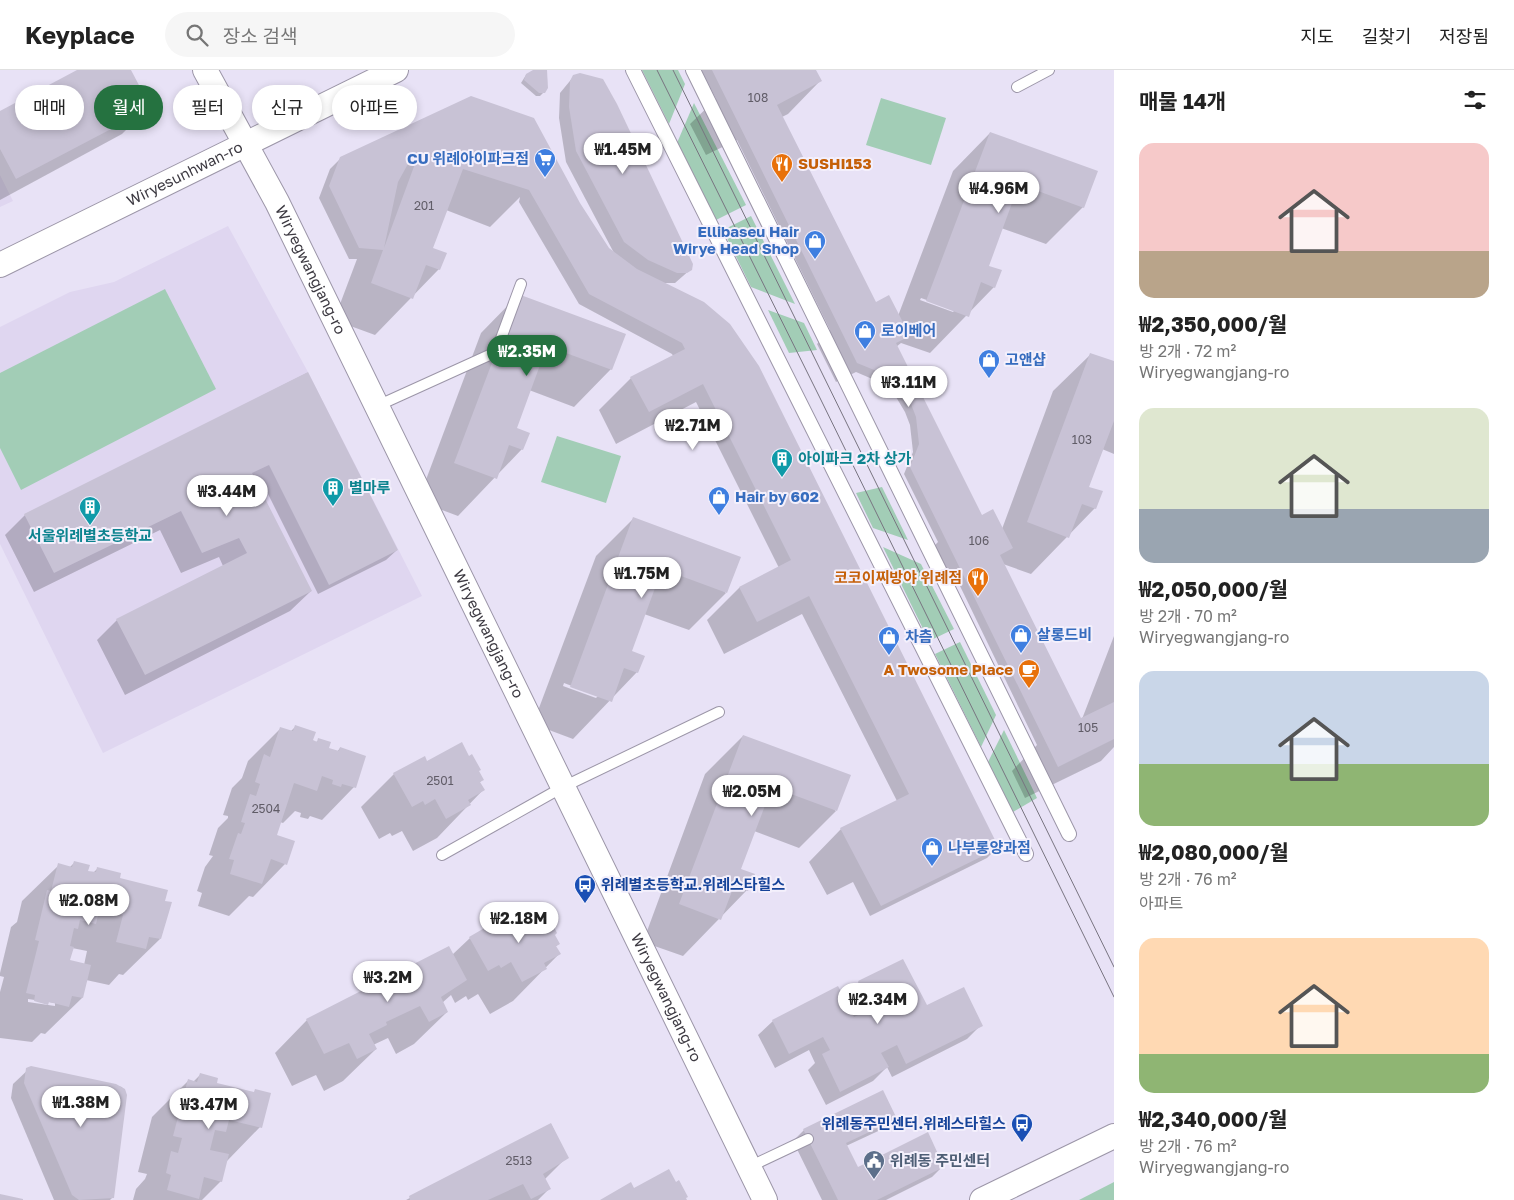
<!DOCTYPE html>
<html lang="ko">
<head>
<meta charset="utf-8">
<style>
	body { margin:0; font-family:"Golos Text","Noto Sans KR",sans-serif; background:#f6f6f6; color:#222; height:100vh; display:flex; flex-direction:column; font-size:19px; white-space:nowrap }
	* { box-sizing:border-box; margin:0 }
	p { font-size:16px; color:#767676 }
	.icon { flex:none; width:28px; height:28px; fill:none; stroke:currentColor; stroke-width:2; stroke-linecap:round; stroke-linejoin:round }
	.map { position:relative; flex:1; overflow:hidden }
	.side { display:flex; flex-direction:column; background:#fff; width:400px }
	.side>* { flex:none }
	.banner { position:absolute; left:15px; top:15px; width:475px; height:45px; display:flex; gap:10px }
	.price { position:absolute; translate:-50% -42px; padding:0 11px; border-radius:18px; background:#fff; color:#222; font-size:16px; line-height:32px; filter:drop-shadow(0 1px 2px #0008) }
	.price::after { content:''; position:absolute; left:50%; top:30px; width:15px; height:11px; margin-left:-8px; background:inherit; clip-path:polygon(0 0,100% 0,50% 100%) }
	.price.active { background:#257240; color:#fff }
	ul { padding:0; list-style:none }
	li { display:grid; align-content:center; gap:10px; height:265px; padding:0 25px }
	li span { display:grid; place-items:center; height:155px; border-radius:15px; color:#555 }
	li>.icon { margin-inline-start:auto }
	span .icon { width:90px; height:90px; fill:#fffc; stroke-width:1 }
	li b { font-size:21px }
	h2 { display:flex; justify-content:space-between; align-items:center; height:60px; padding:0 25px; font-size:21px }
	.pill { padding:0 18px; border-radius:22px; background:#fff; box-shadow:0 2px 8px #0003; font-size:18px; line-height:45px }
	.pill.active { background:#257240; color:#fff }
	header { display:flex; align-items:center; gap:30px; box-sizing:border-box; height:70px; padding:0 25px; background:#fff; border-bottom:1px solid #e0e0e0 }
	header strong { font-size:24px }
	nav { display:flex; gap:28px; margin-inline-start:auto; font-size:18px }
	.search { width:350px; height:45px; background:#f6f6f6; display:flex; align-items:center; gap:12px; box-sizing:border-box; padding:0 18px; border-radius:28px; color:#767676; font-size:19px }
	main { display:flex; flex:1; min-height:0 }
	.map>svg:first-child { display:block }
</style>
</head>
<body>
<header>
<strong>Keyplace</strong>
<div class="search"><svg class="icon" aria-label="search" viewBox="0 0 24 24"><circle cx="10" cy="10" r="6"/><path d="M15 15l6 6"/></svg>장소 검색</div>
<nav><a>지도</a><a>길찾기</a><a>저장됨</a></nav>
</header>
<main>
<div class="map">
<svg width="1114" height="1130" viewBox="0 0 1114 1130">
	<rect width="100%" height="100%" fill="#e8e2f6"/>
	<g fill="#dfd6f0">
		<path d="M0 105 13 131 0 137Z"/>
		<path d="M228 156 308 302 422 526 103 683 0 474V257L70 222 114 212Z"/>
	</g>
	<g fill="#a2cdb6">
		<path d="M642 0H678L685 14 669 54Z"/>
		<path d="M881 28 946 48 931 95 866 75Z"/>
		<path d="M694 33 746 135 716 150 677 73Z"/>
		<path d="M751 146 795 234 751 217 723 160Z"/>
		<path d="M165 219 216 319 21 420 0 378V303Z"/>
		<path d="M768 240 804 253 817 280 789 283Z"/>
		<path d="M557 366 621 386 606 433 541 412Z"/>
		<path d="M882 417 908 470 873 458 856 423Z"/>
		<path d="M883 477 921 494 954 559 929 571Z"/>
		<path d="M960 572 996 645 981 677 935 584Z"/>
		<path d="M1004 660 1037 728 1013 742 988 692Z"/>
		<path d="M1114 1112V1130H1079Z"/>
	</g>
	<g fill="#0003" fill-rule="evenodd">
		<path d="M79 0H130L149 37 122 64 0 130V42Z"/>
		<path d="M536 0H546L544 22 540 26H536L521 13 526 5Z"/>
		<path d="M701 0H815L820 11 788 44 782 47 875 234 898 246 953 101 990 63 1083 137 1046 174 1001 158 987 196 994 217 930 283 901 273 896 277 981 446 1002 459 1053 321 1091 284 1114 293V384L1102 379 1088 417 1095 438 1031 504 1003 494 1079 648 1082 649 1114 566V677L1101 691 1025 728 1012 701 1037 675 959 514 943 522 925 485 938 472 904 404 913 382 910 355 905 342 896 327 877 311 856 302 836 312 817 274 830 260 737 70 706 85 690 54 716 29ZM921 228 955 240 953 242 920 230Z"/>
		<path d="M574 6 691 199 675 213H664L998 777 987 788 870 846 853 812 827 825 809 792 841 759 897 731 802 544 724 584 707 550 739 518 779 498 696 332 616 374 599 340 631 308 673 286 672 284 579 234 519 132 520 127 490 157 446 140 431 179 439 199 375 265 334 250 357 189H349L319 128 330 99 341 88 471 28 579 134 608 178 614 183 566 92 559 48 560 23Z"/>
		<path d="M518 225 611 299 574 337 529 320 515 359 522 379 458 446 418 431 481 263Z"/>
		<path d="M307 303 397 480 386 490 318 524 260 408 255 410 311 521 290 541 125 625 97 570 117 550 223 496 219 487 181 503 160 460 34 522 5 465 25 445Z"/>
		<path d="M633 449 726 523 689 560 644 544 630 582 637 602 573 669 533 654 596 486ZM564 613 598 626 596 628 563 616Z"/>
		<path d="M296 656 312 671 316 672 319 670 328 679 337 682 340 678 354 717 322 750 310 746 308 749 300 747 301 743 295 741 283 753 280 752 276 766 285 794 253 827 249 826 229 846 198 836 202 823 197 821 205 797 213 786 209 785 218 758 228 748V746L223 745 232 718 242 708 248 691 281 658 290 662Z"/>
		<path d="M743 666 836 741 799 778 754 761 740 799 747 820 683 886 643 872 705 704Z"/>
		<path d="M427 693 478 702 482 710 479 713 483 720 437 768 413 781 402 761 392 766 390 763 379 769 361 737 394 704Z"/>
		<path d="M74 793 87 802 93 803 97 799 118 809 160 869 123 905 119 904 109 915 86 910 82 928 45 964 41 963 32 972 0 968V922L4 907 0 906V903L11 857 17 852 22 831 59 795 70 797ZM72 878 87 881 84 895 69 891ZM28 929 55 933V936L28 932Z"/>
		<path d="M503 856 554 865 559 874 555 877 559 884 513 931 490 944 478 924 468 930 466 926 455 933 451 925 442 933 447 942 414 974 396 984 388 968 373 975 376 979 343 1011 324 1021 316 1005 292 1016 275 983 307 950 452 885 470 868Z"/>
		<path d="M859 912 981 955 967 969 892 1007 887 997 873 1011 826 1035 808 1000 815 993 809 980 775 998 758 965 773 951 852 940 845 926Z"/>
		<path d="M31 997 122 1017 125 1025 112 1128 110 1130H54L11 1028 13 1014Z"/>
		<path d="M200 1005 215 1014 260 1057 226 1092 221 1111 202 1130H133L136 1119 145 1109 147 1104 138 1102 152 1047 188 1011 193 1012Z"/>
		<path d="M896 1049 889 1056 846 1076 857 1098 943 1096 932 1107 886 1130H822L793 1071 804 1060Z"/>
		<path d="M551 1054 567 1087 544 1110 549 1119 538 1130H406Z"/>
	</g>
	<g fill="#c8c2d5" fill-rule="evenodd">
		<path d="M77 0H131L151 38 16 109 0 79V41Z"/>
		<path d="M533 0H547L548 18 545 23H539L524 10 526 4Z"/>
		<path d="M712 0H816L822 11 777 35 876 232 889 225 910 266 896 273 982 445 993 439 1013 478 1000 485 1081 648 1114 632V669L1058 697 910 397 919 374 916 347 911 334 902 320 884 304 857 293Z"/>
		<path d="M580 3 603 9 617 34 693 194 692 200 687 203H677L648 190 624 172 576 81 569 37 570 11 573 5Z"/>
		<path d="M471 26 534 48 580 133 609 178 637 199 704 232 730 254 759 296 999 778 881 836 840 758 909 724 809 526 757 552 739 517 791 490 703 314 649 342 630 307 685 279 682 273 589 224 529 120 463 99 433 178 447 183 440 200 426 195 413 229 371 213 383 180 359 178 329 116 340 87ZM416 91 384 178 398 112 409 92Z"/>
		<path d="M990 62 1098 101 1084 138 1019 114 989 196 1002 200 995 218 981 212 969 247 926 231Z"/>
		<path d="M518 224 626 264 612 300 547 276 517 358 530 363 523 380 509 375 497 409 454 393Z"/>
		<path d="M1090 283 1114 291V351L1089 417 1103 421 1096 439 1082 434 1069 468 1027 452Z"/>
		<path d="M308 302 398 480 329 515 269 395 252 403 312 521 145 605 116 549 247 483 239 468 202 483 181 441 54 503 24 444Z"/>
		<path d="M633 447 741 487 727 523 662 499 632 581 645 586 638 603 624 598 612 632 570 617Z"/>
		<path d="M295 655 316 662 313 670 317 672 318 668 331 672 329 678 339 681 340 677 366 686 356 718 342 714 341 717 332 714 333 710 322 706 317 721 294 713 277 765 295 771 287 795 271 789 262 814 230 804 234 790 229 789 238 763 241 764 245 753 241 752 250 724 256 726 260 714 255 712 264 684 270 687 280 657 293 661Z"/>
		<path d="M743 665 851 705 837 741 772 717 741 799 755 804 748 821 734 816 721 850 679 834Z"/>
		<path d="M462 672 469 686 472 684 481 700 479 701 484 710 480 712 485 720 468 730 471 735 446 749 435 729 425 735 423 731 412 737 393 703 425 686 427 691Z"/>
		<path d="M74 791 90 795 88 801 96 802 97 797 121 803 120 808 168 820 165 831 172 832 161 869 149 867 146 879 116 872 123 845 107 841 109 835 101 833 96 854 80 850 78 859 74 858 70 876 74 877 70 890 91 895 83 928 72 926 69 937 49 932 48 935 34 931 35 925 26 923 39 871 35 870 47 820 51 821 58 793 72 797Z"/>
		<path d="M538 836 545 849 549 847 557 863 555 865 560 874 556 876 561 884 544 893 547 899 522 912 511 892 501 898 499 895 488 901 469 867 500 849 503 854Z"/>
		<path d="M449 876 467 910 441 927 448 942 429 952 420 936 386 952 387 955 369 964 377 979 357 989 349 973 324 984 306 949Z"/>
		<path d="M903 889 927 935 964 917 983 956 906 994 897 975 881 983 889 997 840 1022 822 984 830 980 823 967 789 984 772 950 838 916 854 947 872 938 858 911Z"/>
		<path d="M31 996 116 1014 125 1019 127 1025 114 1128 79 1130 72 1125 24 1013 26 998Z"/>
		<path d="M200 1003 218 1008 217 1013 254 1022 255 1019 271 1023 262 1058 229 1050 226 1062 215 1060 210 1080 229 1084 222 1112 204 1107 199 1129 167 1120 171 1105 166 1103 171 1081 178 1083 182 1068 173 1066 188 1009 197 1012Z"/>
		<path d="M883 1020 897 1049 846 1073 858 1097 928 1062 944 1097 877 1130H838L803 1059Z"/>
		<path d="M551 1053 569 1088 543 1104 551 1119 531 1129 523 1114 488 1130H410L409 1126Z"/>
		<path d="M669 1099 676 1112 679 1110 688 1127 686 1128 687 1130H600L631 1112 634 1118Z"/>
		<path d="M0 1124 23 1129V1130H0Z"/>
	</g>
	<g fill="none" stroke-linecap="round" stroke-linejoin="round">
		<g stroke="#9c96a8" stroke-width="12">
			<g id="service">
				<path d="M1017 17 1049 0"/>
				<path d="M377 336 496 282 521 214"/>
				<path d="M442 785 563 717 719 642"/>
				<path d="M749 1097 808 1069"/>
			</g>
		</g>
		<g stroke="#9c96a8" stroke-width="16">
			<g id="pedestrian">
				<path d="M633 0 1026 784"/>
				<path d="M693 0 1069 764"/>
			</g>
		</g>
		<g stroke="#9c96a8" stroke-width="26">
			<g id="tertiary">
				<path id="s1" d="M205 0 277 132 765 1130"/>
				<path id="s2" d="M0 195 396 0"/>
				<path d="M982 1130 1114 1066"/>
			</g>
		</g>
		<use href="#service" stroke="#fff" stroke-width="10"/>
		<use href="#pedestrian" stroke="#fff" stroke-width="14"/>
		<use href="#tertiary" stroke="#fff" stroke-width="24"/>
		<g stroke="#787480" stroke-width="1">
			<path d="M657 0 820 328 1114 927"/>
			<path d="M673 0 1114 897"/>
		</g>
	</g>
	<defs>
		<g id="supermarket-pin" transform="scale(1.125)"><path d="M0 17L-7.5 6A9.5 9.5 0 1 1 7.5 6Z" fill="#3f7fe0" stroke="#f4f0fc"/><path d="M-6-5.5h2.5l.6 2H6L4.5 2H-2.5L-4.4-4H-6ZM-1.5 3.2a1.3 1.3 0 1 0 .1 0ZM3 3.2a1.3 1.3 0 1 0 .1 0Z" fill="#fff"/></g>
		<g id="restaurant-pin" transform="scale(1.125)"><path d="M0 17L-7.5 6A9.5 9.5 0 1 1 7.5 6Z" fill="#e8710a" stroke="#f4f0fc"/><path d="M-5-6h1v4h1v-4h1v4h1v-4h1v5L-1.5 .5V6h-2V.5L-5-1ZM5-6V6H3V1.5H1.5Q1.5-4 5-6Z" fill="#fff"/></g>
		<g id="shop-pin" transform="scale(1.125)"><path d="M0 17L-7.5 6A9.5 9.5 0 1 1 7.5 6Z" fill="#3f7fe0" stroke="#f4f0fc"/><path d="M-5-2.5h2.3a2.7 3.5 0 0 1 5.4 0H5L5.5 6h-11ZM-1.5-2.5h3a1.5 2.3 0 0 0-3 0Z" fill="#fff"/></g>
		<g id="building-pin" transform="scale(1.125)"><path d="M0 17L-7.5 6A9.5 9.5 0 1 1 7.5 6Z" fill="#0f9aa8" stroke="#f4f0fc"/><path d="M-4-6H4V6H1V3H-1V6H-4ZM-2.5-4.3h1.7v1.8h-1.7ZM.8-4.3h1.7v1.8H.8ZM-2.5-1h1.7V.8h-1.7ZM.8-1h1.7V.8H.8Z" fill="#fff"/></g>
		<g id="cafe-pin" transform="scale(1.125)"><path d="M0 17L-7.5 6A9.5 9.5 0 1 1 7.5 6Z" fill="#e8710a" stroke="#f4f0fc"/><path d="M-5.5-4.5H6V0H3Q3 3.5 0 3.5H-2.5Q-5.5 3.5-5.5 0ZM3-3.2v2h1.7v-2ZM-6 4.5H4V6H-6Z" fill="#fff"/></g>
		<g id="bus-pin" transform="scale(1.125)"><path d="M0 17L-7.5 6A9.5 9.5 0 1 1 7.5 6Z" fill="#1a4fb4" stroke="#f4f0fc"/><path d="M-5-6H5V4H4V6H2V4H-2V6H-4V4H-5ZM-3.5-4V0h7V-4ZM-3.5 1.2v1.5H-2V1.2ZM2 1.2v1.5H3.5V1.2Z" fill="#fff"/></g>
		<g id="civic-pin" transform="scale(1.125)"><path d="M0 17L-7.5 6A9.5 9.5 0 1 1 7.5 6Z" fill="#5c6f8a" stroke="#f4f0fc"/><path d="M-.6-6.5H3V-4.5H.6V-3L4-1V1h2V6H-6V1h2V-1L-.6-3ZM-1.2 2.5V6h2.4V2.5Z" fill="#fff"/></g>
	</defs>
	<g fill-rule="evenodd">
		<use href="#supermarket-pin" x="545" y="89"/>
		<use href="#restaurant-pin" x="782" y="94"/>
		<use href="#shop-pin" x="815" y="171"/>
		<use href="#shop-pin" x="865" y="261"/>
		<use href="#shop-pin" x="989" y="290"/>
		<use href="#building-pin" x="782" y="389"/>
		<use href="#building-pin" x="333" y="418"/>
		<use href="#shop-pin" x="719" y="427"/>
		<use href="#building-pin" x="90" y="437"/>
		<use href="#restaurant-pin" x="978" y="508"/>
		<use href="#shop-pin" x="1021" y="565"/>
		<use href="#shop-pin" x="889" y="567"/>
		<use href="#cafe-pin" x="1029" y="600"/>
		<use href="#shop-pin" x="932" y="778"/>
		<use href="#bus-pin" x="585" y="815"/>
		<use href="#bus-pin" x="1022" y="1054"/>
		<use href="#civic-pin" x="874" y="1091"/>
	</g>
	<g text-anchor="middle" stroke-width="4" stroke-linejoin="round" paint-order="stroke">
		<g font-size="12" fill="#605c67">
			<text x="758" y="32">108</text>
			<text x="424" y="140">201</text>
			<text x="1082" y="374">103</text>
			<text x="979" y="475">106</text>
			<text x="1088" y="662">105</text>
			<text x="440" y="715">2501</text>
			<text x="266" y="743">2504</text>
			<text x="519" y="1095">2513</text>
		</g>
		<g font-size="15" font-weight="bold" fill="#366cbe" stroke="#f4f0fc" text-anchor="start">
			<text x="529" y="94" text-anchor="end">CU 위례아이파크점</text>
			<text x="799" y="167" text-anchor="end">Ellibaseu Hair<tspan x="799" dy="17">Wirye Head Shop</tspan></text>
			<text x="881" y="266">로이베어</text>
			<text x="1005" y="295">고앤샵</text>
			<text x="735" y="432">Hair by 602</text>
			<text x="1037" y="570">살롱드비</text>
			<text x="905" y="572">차츰</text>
			<text x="948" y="783">나부롱양과점</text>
		</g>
		<g font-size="15" font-weight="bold" fill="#c56008" stroke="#f4f0fc" text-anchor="end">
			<text x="798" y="99" text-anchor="start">SUSHI153</text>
			<text x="962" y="513">코코이찌방야 위례점</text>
			<text x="1013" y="605">A Twosome Place</text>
		</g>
		<g font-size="15" fill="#3d3a42" stroke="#f4f0fc">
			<text dy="5" stroke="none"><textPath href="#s2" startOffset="206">Wiryesunhwan-ro</textPath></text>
			<text dy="5" stroke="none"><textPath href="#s1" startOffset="226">Wiryegwangjang-ro</textPath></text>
			<text dy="5" stroke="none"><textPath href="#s1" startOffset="631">Wiryegwangjang-ro</textPath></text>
			<text dy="5" stroke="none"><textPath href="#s1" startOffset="1036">Wiryegwangjang-ro</textPath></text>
		</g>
		<g font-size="15" font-weight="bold" fill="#0d838f" stroke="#f4f0fc" text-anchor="start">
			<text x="798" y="394">아이파크 2차 상가</text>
			<text x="349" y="423">별마루</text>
			<text x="90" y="471" text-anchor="middle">서울위례별초등학교</text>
		</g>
		<g font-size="15" font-weight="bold" fill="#164399" stroke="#f4f0fc" text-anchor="start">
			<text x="601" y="820">위례별초등학교.위례스타힐스</text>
			<text x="1006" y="1059" text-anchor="end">위례동주민센터.위례스타힐스</text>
		</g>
		<g font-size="15" font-weight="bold" fill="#4e5e75" stroke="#f4f0fc" text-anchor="start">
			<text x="890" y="1096">위례동 주민센터</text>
		</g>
	</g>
</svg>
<b class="price" style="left:623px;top:105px">₩1.45M</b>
<b class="price" style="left:999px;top:144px">₩4.96M</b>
<b class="price active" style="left:527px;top:307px">₩2.35M</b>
<b class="price" style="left:909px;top:338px">₩3.11M</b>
<b class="price" style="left:693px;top:381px">₩2.71M</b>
<b class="price" style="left:227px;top:447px">₩3.44M</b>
<b class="price" style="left:642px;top:529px">₩1.75M</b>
<b class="price" style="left:752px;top:747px">₩2.05M</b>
<b class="price" style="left:89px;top:856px">₩2.08M</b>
<b class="price" style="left:519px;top:874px">₩2.18M</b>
<b class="price" style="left:388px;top:933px">₩3.2M</b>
<b class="price" style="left:878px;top:955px">₩2.34M</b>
<b class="price" style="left:81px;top:1058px">₩1.38M</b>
<b class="price" style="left:209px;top:1060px">₩3.47M</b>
<div class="banner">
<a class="pill">매매</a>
<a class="pill active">월세</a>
<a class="pill">필터</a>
<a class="pill">신규</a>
<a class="pill">아파트</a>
</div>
</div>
<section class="side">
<h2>매물 14개<svg class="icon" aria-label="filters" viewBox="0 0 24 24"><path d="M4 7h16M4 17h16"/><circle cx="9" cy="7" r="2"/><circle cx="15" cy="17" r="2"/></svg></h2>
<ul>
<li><span style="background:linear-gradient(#f6c9c9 70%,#b9a48a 0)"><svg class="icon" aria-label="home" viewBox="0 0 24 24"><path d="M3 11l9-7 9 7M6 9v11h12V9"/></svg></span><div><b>₩2,350,000/월</b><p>방 2개 · 72 m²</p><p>Wiryegwangjang-ro</p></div></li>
<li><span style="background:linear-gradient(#dfe7d0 65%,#9aa5b1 0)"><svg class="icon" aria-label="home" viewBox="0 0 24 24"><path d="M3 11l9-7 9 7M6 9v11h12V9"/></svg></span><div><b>₩2,050,000/월</b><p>방 2개 · 70 m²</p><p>Wiryegwangjang-ro</p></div></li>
<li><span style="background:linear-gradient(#c9d6e8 60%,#8fb573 0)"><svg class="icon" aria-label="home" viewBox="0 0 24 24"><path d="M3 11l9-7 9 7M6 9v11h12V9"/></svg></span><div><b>₩2,080,000/월</b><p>방 2개 · 76 m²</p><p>아파트</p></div></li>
<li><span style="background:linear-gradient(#ffd9b3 75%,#8fb573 0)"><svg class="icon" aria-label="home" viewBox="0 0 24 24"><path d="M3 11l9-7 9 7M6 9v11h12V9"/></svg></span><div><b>₩2,340,000/월</b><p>방 2개 · 76 m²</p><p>Wiryegwangjang-ro</p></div></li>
</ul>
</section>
</main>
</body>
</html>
